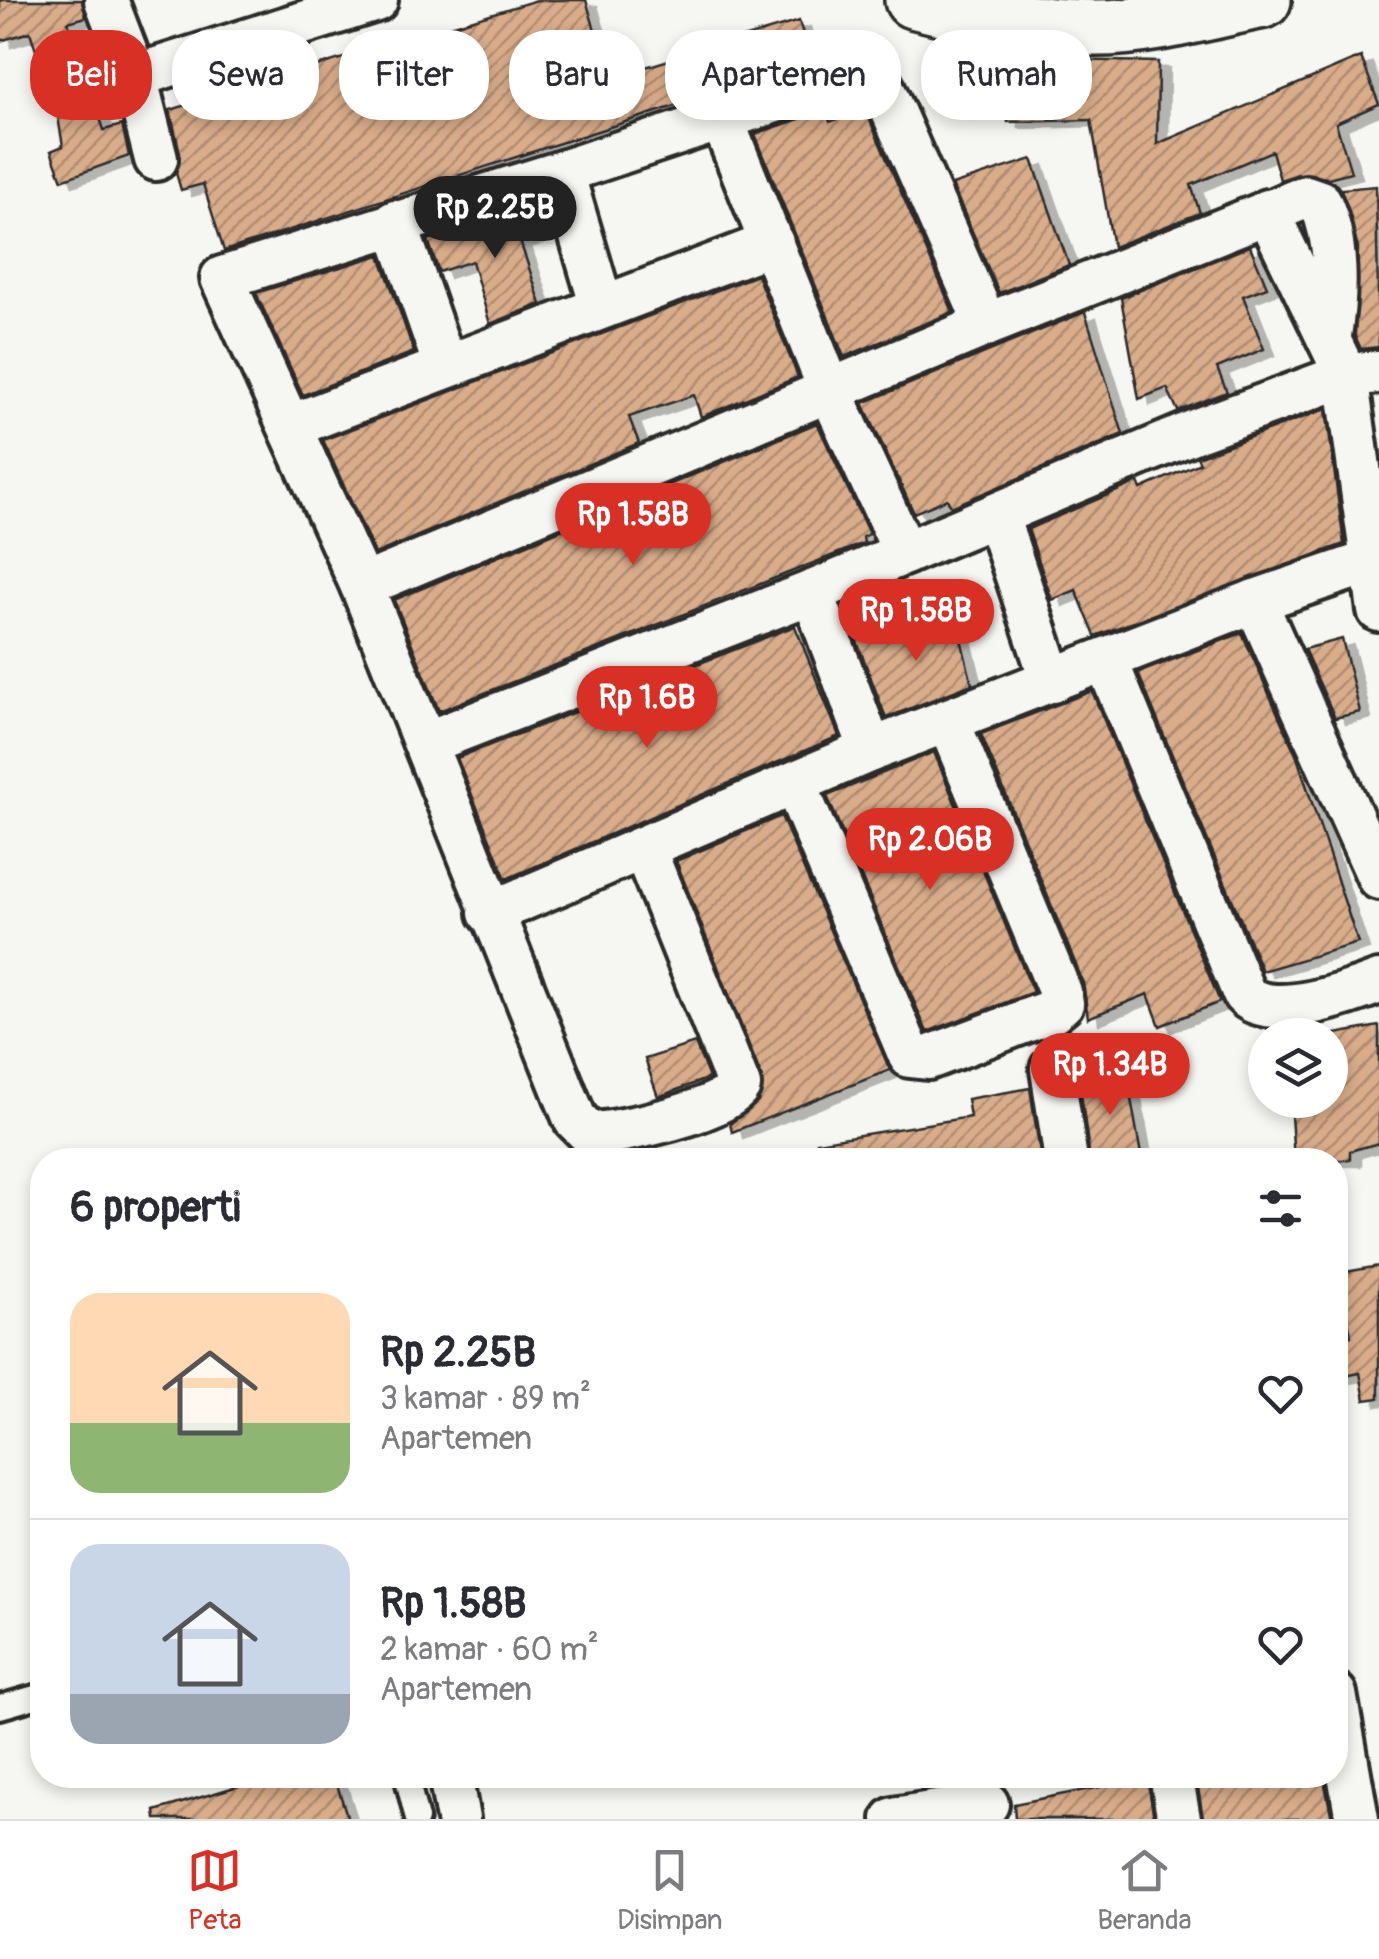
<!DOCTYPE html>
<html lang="id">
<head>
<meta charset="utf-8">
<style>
	body { margin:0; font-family:Pangolin,sans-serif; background:#f7f7f7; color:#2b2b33; height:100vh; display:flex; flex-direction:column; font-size:38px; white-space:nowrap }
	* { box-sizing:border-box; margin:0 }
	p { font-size:32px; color:#7c7c81 }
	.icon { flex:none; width:55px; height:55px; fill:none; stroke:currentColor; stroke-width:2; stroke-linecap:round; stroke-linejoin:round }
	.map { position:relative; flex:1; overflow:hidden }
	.panel { position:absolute; left:30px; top:1148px; width:1318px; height:640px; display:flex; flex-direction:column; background:#fff; border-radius:40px; box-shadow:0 5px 15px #0003 }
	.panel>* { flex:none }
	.top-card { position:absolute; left:30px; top:30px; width:1320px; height:90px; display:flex; gap:20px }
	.buttons { position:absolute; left:1248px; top:1018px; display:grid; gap:20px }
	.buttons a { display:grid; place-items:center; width:100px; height:100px; border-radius:50%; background:#fff; box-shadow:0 5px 15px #0003; font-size:50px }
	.price { position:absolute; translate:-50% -85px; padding:0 22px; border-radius:35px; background:#d93025; color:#fff; font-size:32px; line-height:65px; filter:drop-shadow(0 2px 5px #0008) }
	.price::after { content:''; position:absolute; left:50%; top:60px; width:30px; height:22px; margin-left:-15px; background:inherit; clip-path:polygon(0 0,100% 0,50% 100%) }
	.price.selected { background:#222; color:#fff }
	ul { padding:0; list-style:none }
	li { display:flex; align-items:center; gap:30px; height:250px; padding:0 40px }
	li+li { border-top:2px solid #e1e1e2 }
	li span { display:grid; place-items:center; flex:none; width:280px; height:200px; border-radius:30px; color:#555 }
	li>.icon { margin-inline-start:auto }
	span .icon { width:120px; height:120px; fill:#fffc; stroke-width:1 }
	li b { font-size:42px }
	h2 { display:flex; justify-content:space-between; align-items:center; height:120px; padding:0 40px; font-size:42px }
	.tag { padding:0 35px; border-radius:40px; background:#fff; box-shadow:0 5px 15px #0003; font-size:35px; line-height:90px }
	.tag.selected { background:#d93025; color:#fff }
	.dock { display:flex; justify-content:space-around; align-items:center; height:140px; border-top:2px solid #e1e1e2; background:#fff; font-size:28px; color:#7c7c81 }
	.dock a { display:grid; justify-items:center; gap:5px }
	.dock .selected { color:#d93025 }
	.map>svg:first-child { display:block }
</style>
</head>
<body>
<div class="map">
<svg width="1379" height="1819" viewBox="0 0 1379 1819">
	<defs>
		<pattern id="building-hatch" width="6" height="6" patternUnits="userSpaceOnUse" patternTransform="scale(2.5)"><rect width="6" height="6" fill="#d9ac8a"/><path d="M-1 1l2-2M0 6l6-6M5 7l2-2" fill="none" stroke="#b08c71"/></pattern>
		<filter id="shadow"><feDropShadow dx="11" dy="6" stdDeviation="0" flood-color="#0004"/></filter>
	</defs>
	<rect width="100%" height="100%" fill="#f6f6f2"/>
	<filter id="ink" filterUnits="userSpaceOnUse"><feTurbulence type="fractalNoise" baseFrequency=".01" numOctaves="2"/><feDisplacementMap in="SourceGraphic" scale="20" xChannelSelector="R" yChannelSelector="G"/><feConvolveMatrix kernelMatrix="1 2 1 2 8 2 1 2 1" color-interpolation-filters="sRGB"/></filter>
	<g filter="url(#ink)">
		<g fill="url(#building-hatch)" stroke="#2b2b2b" stroke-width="2.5" filter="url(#shadow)">
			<path d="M0 0H82L86 17 68 22 104 130 122 125 129 156 62 180 51 151 63 146 58 117 30 32 0 41Z"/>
			<path d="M537 0H586L609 78 799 21 812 62 224 251 203 184 181 190 176 173 180 153 170 110Z"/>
			<path d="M1361 57 1379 104 1336 123 1351 172 1328 178 1298 174 1280 180 1272 151 1191 185 1200 213 1113 247 1091 120 1008 122 1005 74 1062 70V60L1158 62 1157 144Z"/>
			<path d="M865 109 953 312 844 357 755 134 826 110 830 122Z"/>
			<path d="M1032 159 1069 265 999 293 952 185Z"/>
			<path d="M1376 186 1379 347 1361 349 1355 336 1358 248 1341 189Z"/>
			<path d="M532 207 541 234 520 241 541 304 490 324 472 261 439 272 428 240Z"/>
			<path d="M1250 246 1267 287 1243 296 1264 349 1217 368 1227 392 1178 411 1167 388 1139 399 1121 298Z"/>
			<path d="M380 255 414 352 303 395 256 293Z"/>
			<path d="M757 275 798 377 701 417 694 395 629 417 639 443 375 554 323 440Z"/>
			<path d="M1085 312 1123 434 951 507 947 499 914 513 863 403Z"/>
			<path d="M1326 409 1344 544 1095 636 1076 590 1052 600 1028 529 1138 482 1141 489 1200 463 1197 457Z"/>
			<path d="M817 423 869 534 863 537 864 543 439 711 394 600Z"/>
			<path d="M955 614 972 684 886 718 856 639Z"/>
			<path d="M795 626 839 736 506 879 457 758Z"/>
			<path d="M1242 633 1297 757 1358 943 1262 971 1138 673Z"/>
			<path d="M1342 639 1360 712 1335 718 1304 649Z"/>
			<path d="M1092 691 1220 1002 1160 1026 1148 994 1088 1018 1083 982 981 734Z"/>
			<path d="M934 752 1033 992 927 1032 827 796Z"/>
			<path d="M781 816 890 1070 732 1132 730 1124 758 1102 762 1078 676 861Z"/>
			<path d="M1379 1026V1143L1350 1151V1160H1294L1290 1100H1330V1035Z"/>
			<path d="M695 1043 709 1078 658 1097 645 1059Z"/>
			<path d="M1126 1071 1142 1160H1090L1079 1079Z"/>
			<path d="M1030 1088 1041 1160H818L817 1142 970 1117 967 1099Z"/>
			<path d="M1379 1266V1398L1365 1400 1360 1373 1335 1378V1340L1351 1336 1340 1273Z"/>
			<path d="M275 1775H334L348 1819H156L155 1811Z"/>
			<path d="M1097 1775H1147L1154 1819H1015L1014 1804 1100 1787Z"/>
			<path d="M1196 1775H1323L1332 1819H1203Z"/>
		</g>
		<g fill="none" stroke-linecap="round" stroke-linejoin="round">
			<g stroke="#2b2b2b" stroke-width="30">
				<g id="lane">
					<path d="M0 1707 42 1695"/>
					<path d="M406 1775 417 1819"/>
				</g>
			</g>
			<g stroke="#2b2b2b" stroke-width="50">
				<g id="street">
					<path d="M106 0 135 76 156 159"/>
					<path d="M135 76 376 0"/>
					<path d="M721 117 831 393 905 553"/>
					<path d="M562 172 601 304"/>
					<path d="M1267 211 1346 375 1379 610"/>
					<path d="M395 222 445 366"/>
					<path d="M291 426 772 243"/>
					<path d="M997 516 1052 681"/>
					<path d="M362 586 986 325 1306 197 1320 202C1338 241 1337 293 1330 335"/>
					<path d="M812 592 871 750"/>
					<path d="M1255 601 1379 878"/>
					<path d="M1106 660 1244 994C1268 1022 1348 994 1379 982"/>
					<path d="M426 743 812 592 1200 429 1346 375 1379 372"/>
					<path d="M795 784 910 1056 928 1058 1052 1011 1062 1003 1060 992 948 721"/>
					<path d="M645 851 739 1086C727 1110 619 1134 590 1134L575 1119 362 586 222 278 562 172 865 71 881 84 986 325"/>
					<path d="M490 913 871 750 1255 601 1372 561"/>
					<path d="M1052 1069 1066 1160"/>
					<path d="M1335 1694 1357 1819"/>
					<path d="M450 1775 458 1819"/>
					<path d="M1171 1775 1179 1819"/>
					<path d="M894 1819 987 1804"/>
				</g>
			</g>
			<g stroke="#2b2b2b" stroke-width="62">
				<path id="secondary" d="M913 0C972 15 1034 28 1096 28 1152 28 1208 11 1263 0"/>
			</g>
			<use href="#lane" stroke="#f6f6f2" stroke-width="22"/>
			<use href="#street" stroke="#f6f6f2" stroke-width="42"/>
			<use href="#secondary" stroke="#f6f6f2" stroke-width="55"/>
		</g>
	</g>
</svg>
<div class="buttons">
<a><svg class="icon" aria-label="layers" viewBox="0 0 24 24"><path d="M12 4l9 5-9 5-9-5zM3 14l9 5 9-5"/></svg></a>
</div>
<b class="price selected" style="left:495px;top:261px">Rp 2.25B</b>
<b class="price" style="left:633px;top:568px">Rp 1.58B</b>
<b class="price" style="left:916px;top:664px">Rp 1.58B</b>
<b class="price" style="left:647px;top:751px">Rp 1.6B</b>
<b class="price" style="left:930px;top:893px">Rp 2.06B</b>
<b class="price" style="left:1110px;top:1118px">Rp 1.34B</b>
<div class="top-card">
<a class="tag selected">Beli</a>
<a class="tag">Sewa</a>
<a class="tag">Filter</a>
<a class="tag">Baru</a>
<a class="tag">Apartemen</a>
<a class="tag">Rumah</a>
</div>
<section class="panel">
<h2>6 properti<svg class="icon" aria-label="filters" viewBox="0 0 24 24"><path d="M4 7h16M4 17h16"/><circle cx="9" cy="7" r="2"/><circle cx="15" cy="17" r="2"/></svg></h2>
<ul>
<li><span style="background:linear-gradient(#ffd9b3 65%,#8fb573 0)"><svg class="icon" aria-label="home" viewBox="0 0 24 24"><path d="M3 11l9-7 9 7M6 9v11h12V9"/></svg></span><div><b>Rp 2.25B</b><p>3 kamar · 89 m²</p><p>Apartemen</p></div><svg class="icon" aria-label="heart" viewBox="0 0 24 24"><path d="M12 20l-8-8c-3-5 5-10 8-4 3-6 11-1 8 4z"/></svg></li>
<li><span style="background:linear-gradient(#c9d6e8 75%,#9aa5b1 0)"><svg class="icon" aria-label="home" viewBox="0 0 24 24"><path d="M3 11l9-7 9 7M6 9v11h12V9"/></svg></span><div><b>Rp 1.58B</b><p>2 kamar · 60 m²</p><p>Apartemen</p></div><svg class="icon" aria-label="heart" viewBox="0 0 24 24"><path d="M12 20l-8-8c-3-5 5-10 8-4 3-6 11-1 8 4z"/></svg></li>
</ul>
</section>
</div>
<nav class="dock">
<a class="selected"><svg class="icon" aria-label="map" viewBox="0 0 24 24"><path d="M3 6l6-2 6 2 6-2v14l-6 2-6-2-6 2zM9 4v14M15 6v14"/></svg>Peta</a>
<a><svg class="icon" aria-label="saved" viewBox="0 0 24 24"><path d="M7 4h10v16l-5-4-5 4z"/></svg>Disimpan</a>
<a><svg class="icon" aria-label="home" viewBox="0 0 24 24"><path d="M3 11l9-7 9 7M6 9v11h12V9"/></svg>Beranda</a>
</nav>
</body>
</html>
